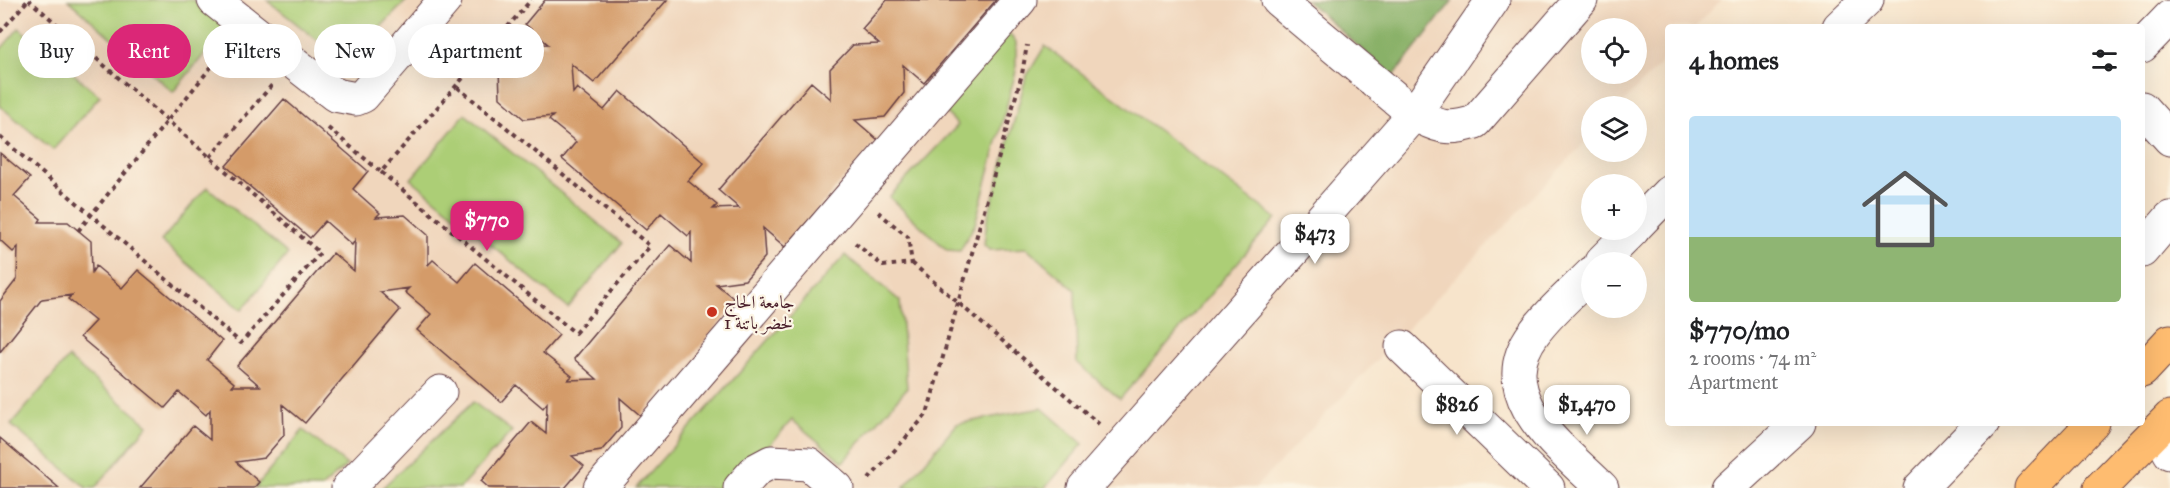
<!DOCTYPE html>
<html lang="en">
<head>
<meta charset="utf-8">
<style>
	body { margin:0; font-family:"IM FELL Great Primer",Amiri,serif; background:#f2f2f2; color:#202124; height:100vh; display:flex; flex-direction:column; font-size:22px; white-space:nowrap }
	* { box-sizing:border-box; margin:0 }
	p { font-size:20px; color:#757577 }
	.icon { flex:none; width:33px; height:33px; fill:none; stroke:currentColor; stroke-width:2; stroke-linecap:round; stroke-linejoin:round }
	.map { position:relative; flex:1; overflow:hidden }
	.drawer { position:absolute; left:1665px; top:24px; width:480px; height:402px; display:flex; flex-direction:column; background:#fff; border-radius:6px; box-shadow:0 6px 24px #0002 }
	.drawer>* { flex:none }
	.top-card { position:absolute; left:18px; top:24px; width:570px; height:54px; display:flex; gap:12px }
	.tools { position:absolute; left:1581px; top:18px; display:grid; gap:12px }
	.tools a { display:grid; place-items:center; width:66px; height:66px; border-radius:50%; background:#fff; box-shadow:0 6px 24px #0002; font-size:30px }
	.price { position:absolute; translate:-50% -51px; padding:0 14px; border-radius:12px; background:#fff; color:#222; font-size:20px; line-height:39px; filter:drop-shadow(0 2px 3px #0008) }
	.price::after { content:''; position:absolute; left:50%; top:36px; width:18px; height:14px; margin-left:-9px; background:inherit; clip-path:polygon(0 0,100% 0,50% 100%) }
	.price.selected { background:#db2777; color:#fff }
	ul { padding:0; list-style:none }
	li { display:grid; align-content:center; gap:12px; height:318px; padding:0 24px }
	li+li { border-top:2px solid #e0e0e0 }
	li span { display:grid; place-items:center; height:186px; border-radius:6px; color:#555 }
	li>.icon { margin-inline-start:auto }
	span .icon { width:108px; height:108px; fill:#fffc; stroke-width:1 }
	li b { font-size:26px }
	h2 { display:flex; justify-content:space-between; align-items:center; height:72px; padding:0 24px; font-size:26px }
	.tag { padding:0 21px; border-radius:27px; background:#fff; box-shadow:0 6px 24px #0002; font-size:21px; line-height:54px }
	.tag.selected { background:#db2777; color:#fff }
	.map>svg:first-child { display:block }
</style>
</head>
<body>
<div class="map">
<svg width="2170" height="488" viewBox="0 0 2170 488">
	<rect width="100%" height="100%" fill="#fcf5e5"/>
	<filter id="ink" filterUnits="userSpaceOnUse"><feTurbulence type="fractalNoise" baseFrequency=".0167" numOctaves="2"/><feDisplacementMap in="SourceGraphic" scale="12" xChannelSelector="R" yChannelSelector="G"/><feConvolveMatrix kernelMatrix="1 2 1 2 8 2 1 2 1" color-interpolation-filters="sRGB"/></filter>
	<filter id="wash" filterUnits="userSpaceOnUse"><feTurbulence type="fractalNoise" baseFrequency=".008" numOctaves="4" result="noise"/><feDisplacementMap in="SourceGraphic" scale="24" xChannelSelector="R" yChannelSelector="G"/><feGaussianBlur stdDeviation="1.35" result="paint"/><feColorMatrix in="noise" values="0 0 0 0 0 0 0 0 0 0 0 0 0 0 0 0 0 1.4 0 .05"/><feComposite in="paint" operator="in"/></filter>
	<g filter="url(#wash)">
		<rect width="100%" height="100%" fill="#f7e4cb"/>
		<path fill="#f0d6bc" fill-rule="evenodd" d="M0 0H1721L1696 27H1668V56L1620 106H1592L1591 136 1255 488H0ZM1592 28H1636V74H1592Z"/>
		<g fill="#acce76" stroke="#7b7650" stroke-width="1.5">
			<path d="M68 0H193L227 27 173 92Z"/>
			<path d="M267 0H407L346 63Z"/>
			<path d="M19 28 100 96 53 150 0 106V50Z"/>
			<path d="M1008 33 1016 42V71L975 224 960 251 947 250 889 197 958 125 943 110Z"/>
			<path d="M1045 46 1276 218 1120 399 1077 363 1075 290 1027 248 990 250 984 245 987 220 1026 77Z"/>
			<path d="M465 114 622 243 568 308 411 179Z"/>
			<path d="M207 187 288 254 242 310 161 241Z"/>
			<path d="M845 255 900 301 907 388 843 462 792 420 731 488H636Z"/>
			<path d="M68 358 148 425 95 488H87L11 425Z"/>
			<path d="M473 402 512 431 460 488H382Z"/>
			<path d="M1042 408 1083 444 1045 488H903L957 424Z"/>
			<path d="M303 430 347 465 321 488H255Z"/>
		</g>
		<path fill="#89b167" stroke="#6a6849" stroke-width="1.5" d="M1306 0H1453L1393 77Z"/>
		<g id="blocks">
			<g fill="#d49b69">
				<path d="M545 0H667L594 83 571 64 573 93 577 88 604 110 620 91 704 163 688 181 717 205 713 209 739 208 718 190 811 82 831 99 830 69 853 45 879 44 862 29 887 0H996L924 83 903 65 904 93 885 117 855 120 878 140 785 247 763 228 765 257 745 280 716 284 738 302 641 416 620 398 621 428 601 451 572 456 584 466 565 488H489L481 481 531 422 546 434 547 403 543 408 516 385 501 402 417 330 431 314 405 292 409 288 380 292 400 310 305 423 283 405 284 435 264 458 236 462 259 482 254 488H140L193 426 210 440V410L206 415 179 392 165 408 80 337 95 321 68 299 72 295 42 299 0 352V301L17 279 18 247 13 252 0 240V153L30 178 14 196 41 219 39 222H68L91 241 92 272 96 266 122 288 138 270 222 341 207 360 234 383 232 386H260L237 366 333 253 354 271 355 240 352 245 325 221 310 238 226 166 284 99 368 171 353 189 380 213 376 217 405 215 428 235V265L433 260 459 282 475 263 559 335 543 353 572 376 568 380 597 379 574 359 670 245 691 263V232L688 236 661 213 646 230 562 159 576 142 549 120 553 116 524 119 500 98 499 68 521 45 548 44 525 24Z"/>
				<path d="M0 438 59 488H0Z"/>
			</g>
		</g>
	</g>
	<g filter="url(#ink)">
		<use href="#blocks" fill-opacity="0" stroke="#643d43" stroke-width="1.5"/>
		<g fill="none" stroke-linecap="round" stroke-linejoin="round">
			<g stroke="#643d43" stroke-width="35">
				<g id="minor">
					<path d="M214 0 335 95 356 99 363 96 445 0"/>
					<path d="M1278 0 1414 114C1439 127 1447 131 1475 122L1581 0"/>
					<path d="M1839 27 1867 0"/>
					<path d="M2142 46 2170 17"/>
					<path d="M2142 108 2170 139"/>
					<path d="M1636 226 1668 193"/>
					<path d="M2142 251 2170 218"/>
					<path d="M1601 262 1633 230"/>
					<path d="M1592 273C1573 292 1550 311 1534 333 1487 396 1562 448 1602 488"/>
					<path d="M1402 347 1548 488"/>
					<path d="M2158 430 2170 453"/>
					<path d="M348 488 440 392"/>
					<path d="M600 488 1020 0"/>
					<path d="M740 488 756 470 771 462 809 464 837 488"/>
					<path d="M1084 488 1414 114 1493 0"/>
					<path d="M1728 488 1799 423"/>
					<path d="M1920 488 1983 423"/>
				</g>
			</g>
			<g stroke="#643d43" stroke-width="35">
				<g id="major">
					<path d="M2142 371 2170 341"/>
					<path d="M2031 488 2093 423"/>
					<path d="M2100 488 2170 417"/>
				</g>
			</g>
			<g stroke="#643d43" stroke-width="4" stroke-dasharray="4.5 4.5" stroke-linecap="butt">
				<path d="M0 32 28 0"/>
				<path d="M328 128 381 172 531 0"/>
				<path d="M0 137 241 343 320 253 29 0"/>
				<path d="M210 157 272 85"/>
				<path d="M381 172 575 333 650 246 456 86"/>
				<path d="M78 231 225 50"/>
				<path d="M855 243 883 266 912 263 908 237 878 212"/>
				<path d="M912 263 1099 424"/>
				<path d="M869 479 927 414 1022 74 1027 45"/>
			</g>
			<use href="#minor" stroke="#fff" stroke-width="33"/>
			<use href="#major" stroke="#febc70" stroke-width="33"/>
		</g>
	</g>
	<circle fill="#c8321e" stroke="#fcf5e5" stroke-width="2" cx="712" cy="312" r="6"/>
	<g text-anchor="middle" stroke-width="4.5" stroke-linejoin="round" paint-order="stroke">
		<g font-size="18" fill="#4a1f2b" stroke="#fcf5e5" text-anchor="start">
			<text x="724" y="308">جامعة الحاج<tspan x="724" dy="21">لخضر باتنة 1</tspan></text>
		</g>
	</g>
</svg>
<div class="tools">
<a><svg class="icon" aria-label="locate" viewBox="0 0 24 24"><circle cx="12" cy="12" r="6"/><path d="M12 2v4M12 18v4M2 12h4M18 12h4"/></svg></a>
<a><svg class="icon" aria-label="layers" viewBox="0 0 24 24"><path d="M12 4l9 5-9 5-9-5zM3 14l9 5 9-5"/></svg></a>
<a>+</a>
<a>−</a>
</div>
<b class="price selected" style="left:487px;top:252px">$770</b>
<b class="price" style="left:1315px;top:265px">$473</b>
<b class="price" style="left:1457px;top:436px">$826</b>
<b class="price" style="left:1587px;top:436px">$1,470</b>
<div class="top-card">
<a class="tag">Buy</a>
<a class="tag selected">Rent</a>
<a class="tag">Filters</a>
<a class="tag">New</a>
<a class="tag">Apartment</a>
</div>
<section class="drawer">
<h2>4 homes<svg class="icon" aria-label="filters" viewBox="0 0 24 24"><path d="M4 7h16M4 17h16"/><circle cx="9" cy="7" r="2"/><circle cx="15" cy="17" r="2"/></svg></h2>
<ul>
<li><span style="background:linear-gradient(#bfe0f5 65%,#8fb573 0)"><svg class="icon" aria-label="home" viewBox="0 0 24 24"><path d="M3 11l9-7 9 7M6 9v11h12V9"/></svg></span><div><b>$770/mo</b><p>2 rooms · 74 m²</p><p>Apartment</p></div></li>
</ul>
</section>
</div>
</body>
</html>
